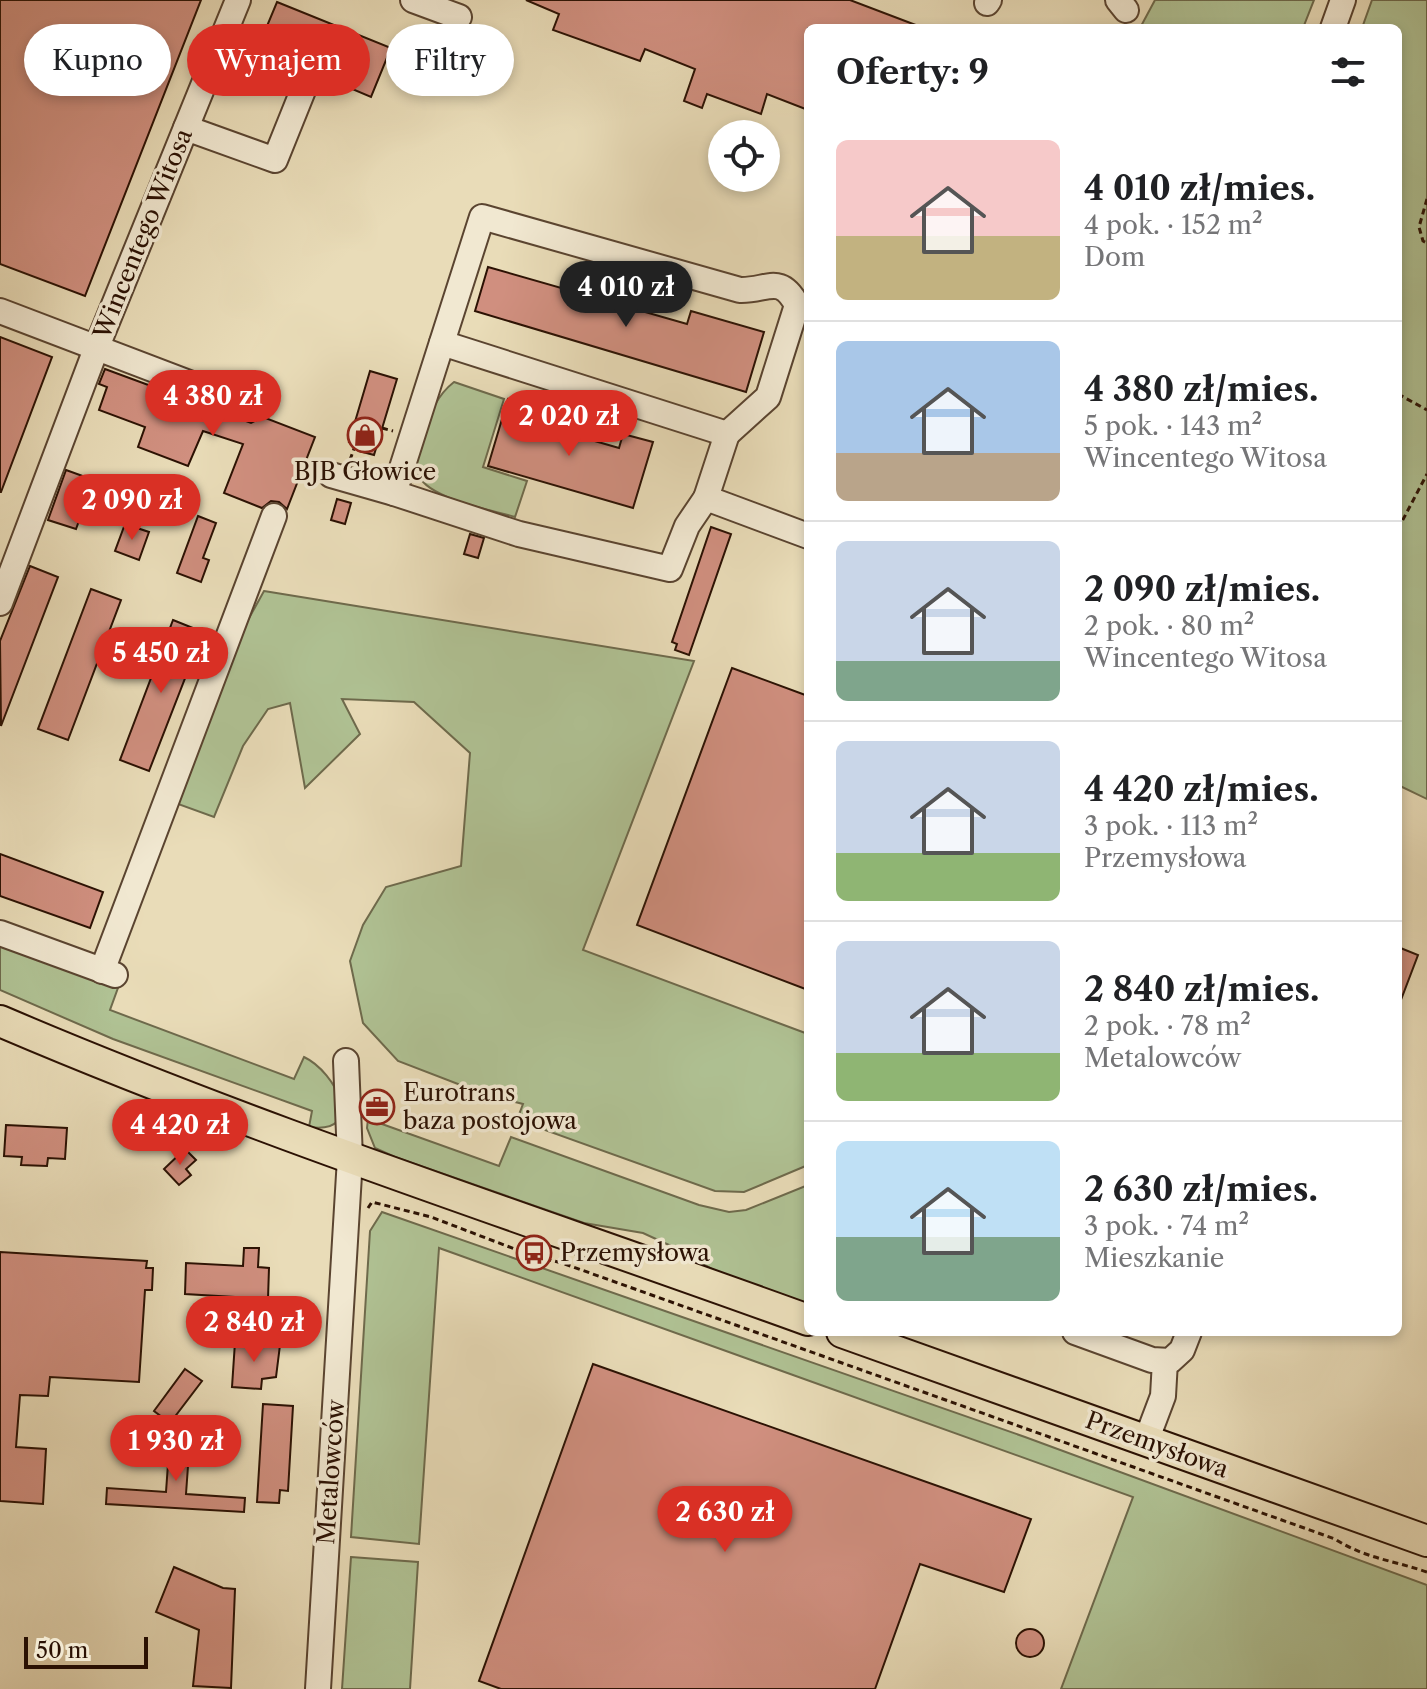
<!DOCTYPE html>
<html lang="pl">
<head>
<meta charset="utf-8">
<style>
	body { margin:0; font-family:"Libre Caslon Text",serif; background:#f2f2f2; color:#202124; height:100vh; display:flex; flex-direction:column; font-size:30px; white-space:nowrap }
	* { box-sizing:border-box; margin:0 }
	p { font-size:26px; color:#757577 }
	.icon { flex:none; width:44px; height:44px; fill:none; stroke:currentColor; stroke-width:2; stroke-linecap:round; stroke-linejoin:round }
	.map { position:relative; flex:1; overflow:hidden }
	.side { position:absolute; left:804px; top:24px; width:598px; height:1312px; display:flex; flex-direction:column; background:#fff; border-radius:12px; box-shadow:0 4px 12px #0003 }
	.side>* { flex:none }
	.banner { position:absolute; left:24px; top:24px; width:660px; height:72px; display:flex; gap:16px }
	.controls { position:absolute; left:708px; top:120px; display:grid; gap:16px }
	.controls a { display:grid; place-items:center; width:72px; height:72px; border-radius:50%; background:#fff; box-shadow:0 4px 12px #0003; font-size:40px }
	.scale { position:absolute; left:24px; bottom:20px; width:124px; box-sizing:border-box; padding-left:8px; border:4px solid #2b1103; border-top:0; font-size:22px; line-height:28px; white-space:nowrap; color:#2b1103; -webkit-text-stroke:6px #f1e8d1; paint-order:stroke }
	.price { position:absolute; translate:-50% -68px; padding:0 18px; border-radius:28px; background:#d93025; color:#fff; font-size:26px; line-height:52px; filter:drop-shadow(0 2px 4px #0008) }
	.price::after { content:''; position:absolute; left:50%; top:48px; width:24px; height:18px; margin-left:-12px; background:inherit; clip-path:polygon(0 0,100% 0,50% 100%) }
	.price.selected { background:#222; color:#fff }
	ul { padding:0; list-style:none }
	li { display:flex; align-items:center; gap:24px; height:200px; padding:0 32px }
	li+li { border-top:2px solid #e0e0e0 }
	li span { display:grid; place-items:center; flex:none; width:224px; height:160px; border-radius:12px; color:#555 }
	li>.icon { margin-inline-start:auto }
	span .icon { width:96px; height:96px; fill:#fffc; stroke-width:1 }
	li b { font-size:34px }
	h2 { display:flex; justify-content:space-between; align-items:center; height:96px; padding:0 32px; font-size:34px }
	.pill { padding:0 28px; border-radius:36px; background:#fff; box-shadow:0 4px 12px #0003; font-size:28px; line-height:72px }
	.pill.selected { background:#d93025; color:#fff }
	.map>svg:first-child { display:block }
</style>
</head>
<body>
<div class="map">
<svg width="1427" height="1689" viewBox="0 0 1427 1689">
	<rect width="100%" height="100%" fill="#e9dcb8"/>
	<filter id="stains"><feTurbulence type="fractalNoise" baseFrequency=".0025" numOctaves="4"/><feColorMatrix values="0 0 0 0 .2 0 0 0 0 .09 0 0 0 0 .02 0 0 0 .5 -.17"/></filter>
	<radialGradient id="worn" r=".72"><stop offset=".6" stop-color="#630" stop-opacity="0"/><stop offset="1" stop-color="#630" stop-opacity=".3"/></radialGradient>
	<g fill="#b0c294" stroke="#6e6a4c" stroke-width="2">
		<path d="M1155 0H1314L1303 28H1140Z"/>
		<path d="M1372 0H1427V799L1398 785V28H1362Z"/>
		<path d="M454 382 504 399 483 467 527 481 515 517C492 510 422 498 417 471 414 459 420 447 423 435 430 414 436 396 454 382Z"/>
		<path d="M264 591 694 661 583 950 808 1034V1165L744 1192 715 1191 517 1120 523 1104 484 1094 398 1061 363 1023 350 961 363 925 386 887 461 866 470 753 414 702 342 699 360 734 305 788 290 703 268 709 243 746 214 817 178 804 242 631Z"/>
		<path d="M0 941 119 985 110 1010 294 1079 304 1057C336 1072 367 1135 309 1127L312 1111 113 1039 0 990Z"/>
		<path d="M368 1119 499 1166 511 1137 699 1205 729 1212 746 1210 808 1185V1304L720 1274 682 1251 643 1233 584 1223 395 1157 375 1148 367 1128Z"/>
		<path d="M382 1212 1025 1437 1427 1585V1689H1061L1133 1497 439 1248 419 1544 351 1537 370 1231Z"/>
		<path d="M351 1557 418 1562 410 1689H342Z"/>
	</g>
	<g fill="#d08f7f" stroke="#2b1103" stroke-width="2">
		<path d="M0 0H201L85 296 0 264Z"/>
		<path d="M526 0H850L921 27 808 28V110L767 94 761 114 707 94 702 108 684 101 695 69 645 49 640 61 553 30 559 14Z"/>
		<path d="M277 2 391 48 371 97 319 75 312 69H302L257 50Z"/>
		<path d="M488 267 687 324 691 311 764 332 746 392 475 311Z"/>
		<path d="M0 337 52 357 1 492H0Z"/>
		<path d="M105 369 251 423 263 417 315 437 287 509 279 502 271 501 262 508 224 493 243 444 203 431 188 466 138 447 145 427 99 410 107 387 99 384Z"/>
		<path d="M370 371 397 379 374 455 359 451 361 446 349 442Z"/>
		<path d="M508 399 537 408 532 423 619 448 623 434 653 442 633 508 488 466Z"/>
		<path d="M66 470 94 480 76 529 48 520Z"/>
		<path d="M337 499 351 503 345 524 331 520Z"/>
		<path d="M198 516 216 523 203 558 209 560 201 582 177 573Z"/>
		<path d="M125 524 149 532 139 560 115 551Z"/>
		<path d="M711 527 731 534 689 655 675 650 677 644 672 642Z"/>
		<path d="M470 534 484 538 478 558 464 554Z"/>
		<path d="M30 566 58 577 1 726 0 641Z"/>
		<path d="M91 589 121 600 68 740 38 729Z"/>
		<path d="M173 620 203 632 149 771 120 760Z"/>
		<path d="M732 668 808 696V990L637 925Z"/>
		<path d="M0 854 103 892 90 928 0 896Z"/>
		<path d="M1398 947 1418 955 1399 1005H1398Z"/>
		<path d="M6 1125 67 1128 65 1159 48 1158 47 1166 21 1165 22 1157 4 1156Z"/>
		<path d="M185 1149 196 1160 186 1169 191 1175 179 1185 164 1169Z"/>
		<path d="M244 1248H259L258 1267 269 1268 268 1299 185 1294 186 1263 243 1266Z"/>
		<path d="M0 1252 147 1261 146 1268H153L152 1290H145L139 1382 50 1377 48 1396 20 1395 16 1447 46 1449 43 1504 0 1501Z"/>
		<path d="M235 1342 280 1345 276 1377 262 1379 261 1389 232 1387Z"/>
		<path d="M593 1364 1031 1519 1004 1592 920 1564 875 1689H501L479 1681Z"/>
		<path d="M185 1369 202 1381 170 1423 154 1411Z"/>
		<path d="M263 1404 293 1406 288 1491 280 1490 279 1503 257 1502Z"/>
		<path d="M171 1422 191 1424 186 1494 245 1498 244 1512 106 1504 107 1488 166 1492Z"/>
		<path d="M174 1567 223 1588 235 1589 231 1688 193 1686 199 1630 156 1612Z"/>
		<circle cx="1030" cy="1643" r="14"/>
	</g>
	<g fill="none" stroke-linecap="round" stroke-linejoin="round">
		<g stroke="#5a4430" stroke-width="28">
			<g id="minor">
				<path d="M413 0 459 17"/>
				<path d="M1118 0 1126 10"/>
				<path d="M987 3 989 0"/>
				<path d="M1333 28 1343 0"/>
				<path d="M186 128 275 160 306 83"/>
				<path d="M0 311 252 407"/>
				<path d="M442 343 727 434 706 498 808 536"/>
				<path d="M331 475 394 493"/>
				<path d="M706 498 687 526 670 569 519 534 394 493 482 217 740 290C767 291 780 273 797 305L768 397 727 434"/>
				<path d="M0 603 96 349 238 0"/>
				<path d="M0 933 115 975"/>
				<path d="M102 971 274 516"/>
				<path d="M1075 1332 1152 1360 1170 1361 1182 1350 1189 1332"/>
				<path d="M1146 1441 1163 1396 1165 1361"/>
				<path d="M318 1689 350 1158 346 1061"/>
			</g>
		</g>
		<g stroke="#2b1103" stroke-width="34">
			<g id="major">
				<path d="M0 1021C264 1134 538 1222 808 1320"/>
				<path d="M842 1332 1427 1541"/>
			</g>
		</g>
		<g stroke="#2b1103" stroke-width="3" stroke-dasharray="6 4" stroke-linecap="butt">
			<path d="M1427 199 1419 227 1423 241 1427 243"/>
			<path d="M1398 394 1427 410"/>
			<path d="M382 428 393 431"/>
			<path d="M350 460 355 446 360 448"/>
			<path d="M1398 529 1427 474"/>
			<path d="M368 1208 372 1202 431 1217 533 1256 562 1263 1335 1539C1364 1558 1395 1561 1427 1572"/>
		</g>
		<use href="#minor" stroke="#f1e8d1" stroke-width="24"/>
		<use href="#major" stroke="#e9dcb8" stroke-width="30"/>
	</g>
	<defs>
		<g id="shop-ring" transform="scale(1.8)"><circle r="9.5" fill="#f1e8d1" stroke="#8f2418" stroke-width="1.5"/><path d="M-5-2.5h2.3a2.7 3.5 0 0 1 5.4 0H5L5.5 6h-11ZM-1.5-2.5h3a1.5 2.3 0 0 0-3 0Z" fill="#8f2418"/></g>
		<g id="office-ring" transform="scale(1.8)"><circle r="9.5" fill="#f1e8d1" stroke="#8f2418" stroke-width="1.5"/><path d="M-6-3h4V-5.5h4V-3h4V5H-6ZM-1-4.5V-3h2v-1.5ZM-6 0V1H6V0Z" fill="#8f2418"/></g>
		<g id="bus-ring" transform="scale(1.8)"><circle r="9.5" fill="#f1e8d1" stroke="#8f2418" stroke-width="1.5"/><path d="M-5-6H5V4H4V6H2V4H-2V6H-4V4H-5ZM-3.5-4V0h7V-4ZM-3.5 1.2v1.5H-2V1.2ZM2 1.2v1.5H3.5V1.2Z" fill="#8f2418"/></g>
	</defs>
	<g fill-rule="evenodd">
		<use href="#shop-ring" x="365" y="435"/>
		<use href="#office-ring" x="377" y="1107"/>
		<use href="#bus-ring" x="534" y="1253"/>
	</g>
	<g text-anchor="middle" stroke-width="7" stroke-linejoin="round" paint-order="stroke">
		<g font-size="24" fill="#2b1103" stroke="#f1e8d1">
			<text transform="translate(143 234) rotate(-68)" y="8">Wincentego Witosa</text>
			<text transform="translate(1157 1445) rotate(20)" y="8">Przemysłowa</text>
			<text transform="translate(331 1472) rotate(-86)" y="8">Metalowców</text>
		</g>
		<g font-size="24" fill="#2b1103" stroke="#f1e8d1" text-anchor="start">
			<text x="365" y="480" text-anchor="middle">BJB Głowice</text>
			<text x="403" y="1101">Eurotrans<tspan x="403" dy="28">baza postojowa</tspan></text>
			<text x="560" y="1261">Przemysłowa</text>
		</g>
	</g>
	<rect width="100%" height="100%" filter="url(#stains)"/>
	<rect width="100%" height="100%" fill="url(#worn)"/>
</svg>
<div class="controls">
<a><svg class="icon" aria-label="locate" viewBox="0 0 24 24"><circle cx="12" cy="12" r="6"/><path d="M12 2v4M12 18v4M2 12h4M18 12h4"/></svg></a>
</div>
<div class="scale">50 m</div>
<b class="price selected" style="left:626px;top:329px">4 010 zł</b>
<b class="price" style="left:213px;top:438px">4 380 zł</b>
<b class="price" style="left:569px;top:458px">2 020 zł</b>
<b class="price" style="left:132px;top:542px">2 090 zł</b>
<b class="price" style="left:161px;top:695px">5 450 zł</b>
<b class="price" style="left:180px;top:1167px">4 420 zł</b>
<b class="price" style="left:254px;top:1364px">2 840 zł</b>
<b class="price" style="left:176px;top:1483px">1 930 zł</b>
<b class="price" style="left:725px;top:1554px">2 630 zł</b>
<div class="banner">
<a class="pill">Kupno</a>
<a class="pill selected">Wynajem</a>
<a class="pill">Filtry</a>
</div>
<section class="side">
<h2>Oferty: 9<svg class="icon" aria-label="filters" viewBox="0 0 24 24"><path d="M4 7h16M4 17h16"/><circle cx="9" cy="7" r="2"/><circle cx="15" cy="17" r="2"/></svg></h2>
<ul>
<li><span style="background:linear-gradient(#f6c9c9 60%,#c2b280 0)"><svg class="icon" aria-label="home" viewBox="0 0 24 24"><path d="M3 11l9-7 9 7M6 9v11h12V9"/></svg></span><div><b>4 010 zł/mies.</b><p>4 pok. · 152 m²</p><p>Dom</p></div></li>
<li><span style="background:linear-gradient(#a9c7e8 70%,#b9a48a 0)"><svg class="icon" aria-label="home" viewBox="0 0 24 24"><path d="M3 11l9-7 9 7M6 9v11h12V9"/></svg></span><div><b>4 380 zł/mies.</b><p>5 pok. · 143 m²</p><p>Wincentego Witosa</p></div></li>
<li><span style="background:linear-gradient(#c9d6e8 75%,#7fa58c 0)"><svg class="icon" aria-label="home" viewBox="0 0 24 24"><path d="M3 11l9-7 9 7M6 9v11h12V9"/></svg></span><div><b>2 090 zł/mies.</b><p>2 pok. · 80 m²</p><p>Wincentego Witosa</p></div></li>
<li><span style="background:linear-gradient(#c9d6e8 70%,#8fb573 0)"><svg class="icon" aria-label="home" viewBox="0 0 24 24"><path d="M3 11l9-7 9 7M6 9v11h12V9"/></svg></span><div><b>4 420 zł/mies.</b><p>3 pok. · 113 m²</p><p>Przemysłowa</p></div></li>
<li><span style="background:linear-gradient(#c9d6e8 70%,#8fb573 0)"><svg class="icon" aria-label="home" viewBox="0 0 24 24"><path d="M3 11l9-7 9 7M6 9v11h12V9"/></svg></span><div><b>2 840 zł/mies.</b><p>2 pok. · 78 m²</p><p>Metalowców</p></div></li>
<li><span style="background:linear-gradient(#bfe0f5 60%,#7fa58c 0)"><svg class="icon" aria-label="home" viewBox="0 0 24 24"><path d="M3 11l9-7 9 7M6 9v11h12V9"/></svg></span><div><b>2 630 zł/mies.</b><p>3 pok. · 74 m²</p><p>Mieszkanie</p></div></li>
</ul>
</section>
</div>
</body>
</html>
